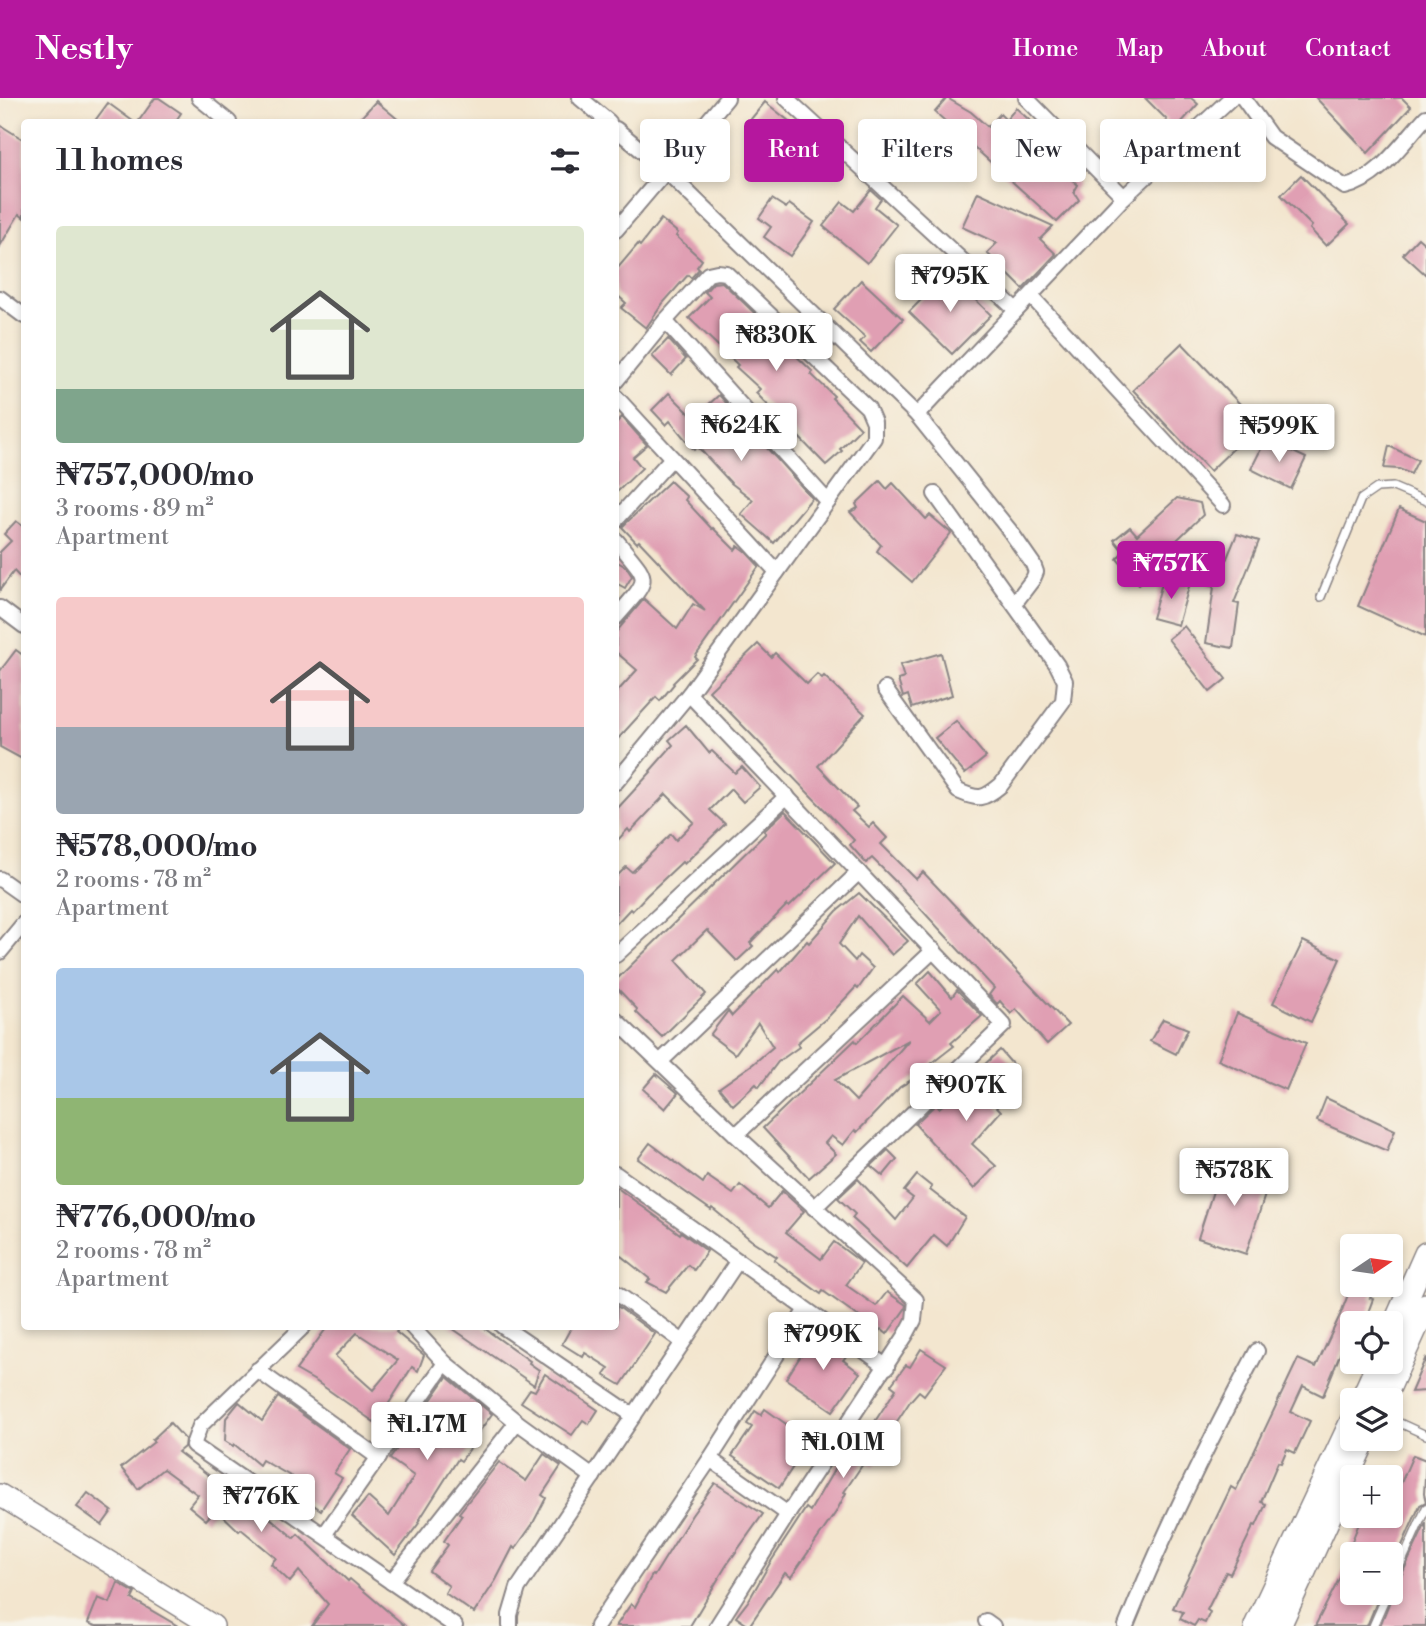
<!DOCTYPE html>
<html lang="en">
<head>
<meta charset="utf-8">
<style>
	body { margin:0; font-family:"Libre Bodoni",serif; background:#f2f2f3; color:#2b2b33; height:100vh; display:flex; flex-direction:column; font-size:26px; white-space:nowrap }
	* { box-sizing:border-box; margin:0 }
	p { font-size:23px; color:#7c7c81 }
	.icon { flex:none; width:38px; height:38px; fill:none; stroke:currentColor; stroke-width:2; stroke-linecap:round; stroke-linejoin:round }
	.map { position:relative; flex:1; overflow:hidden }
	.sheet { position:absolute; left:21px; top:21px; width:598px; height:1211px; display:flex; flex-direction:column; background:#fff; border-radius:7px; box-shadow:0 4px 10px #0003 }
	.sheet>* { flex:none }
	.hud { position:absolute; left:640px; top:21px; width:665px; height:63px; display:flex; gap:14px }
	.needle { width:46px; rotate:77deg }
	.tools { position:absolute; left:1340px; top:1136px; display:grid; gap:14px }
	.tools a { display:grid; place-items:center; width:63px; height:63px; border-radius:7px; background:#fff; box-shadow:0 4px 10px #0003; font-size:35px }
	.price { position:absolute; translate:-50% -60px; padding:0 16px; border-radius:7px; background:#fff; color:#222; font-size:23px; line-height:46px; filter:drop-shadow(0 2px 4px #0008) }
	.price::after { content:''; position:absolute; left:50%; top:42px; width:21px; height:16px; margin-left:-10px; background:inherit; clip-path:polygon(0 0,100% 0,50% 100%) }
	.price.on { background:#b5179e; color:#fff }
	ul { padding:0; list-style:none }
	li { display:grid; align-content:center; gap:14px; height:371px; padding:0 35px }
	li span { display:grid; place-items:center; height:217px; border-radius:7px; color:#555 }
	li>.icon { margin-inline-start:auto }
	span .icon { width:126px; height:126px; fill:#fffc; stroke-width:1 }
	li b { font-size:30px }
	h2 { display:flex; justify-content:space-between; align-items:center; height:84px; padding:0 35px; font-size:30px }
	.chip { padding:0 24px; border-radius:7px; background:#fff; box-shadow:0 4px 10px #0003; font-size:24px; line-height:63px }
	.chip.on { background:#b5179e; color:#fff }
	header { display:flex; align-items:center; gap:42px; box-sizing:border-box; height:98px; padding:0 35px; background:#b5179e; color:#fff }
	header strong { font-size:33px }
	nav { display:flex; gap:38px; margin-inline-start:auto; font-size:24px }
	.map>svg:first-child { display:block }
</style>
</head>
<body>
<header>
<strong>Nestly</strong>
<nav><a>Home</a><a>Map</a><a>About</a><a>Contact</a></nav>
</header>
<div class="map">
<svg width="1426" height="1528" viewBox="0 0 1426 1528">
	<rect width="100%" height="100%" fill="#f7f3e8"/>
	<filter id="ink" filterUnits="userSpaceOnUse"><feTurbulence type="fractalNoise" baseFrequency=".0143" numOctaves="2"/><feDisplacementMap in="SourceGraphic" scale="14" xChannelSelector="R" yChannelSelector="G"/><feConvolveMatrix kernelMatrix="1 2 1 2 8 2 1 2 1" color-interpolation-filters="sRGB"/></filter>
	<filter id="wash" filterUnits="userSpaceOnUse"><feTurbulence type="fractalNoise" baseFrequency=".00686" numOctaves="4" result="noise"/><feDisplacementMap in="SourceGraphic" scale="28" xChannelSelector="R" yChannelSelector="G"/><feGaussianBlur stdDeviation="1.57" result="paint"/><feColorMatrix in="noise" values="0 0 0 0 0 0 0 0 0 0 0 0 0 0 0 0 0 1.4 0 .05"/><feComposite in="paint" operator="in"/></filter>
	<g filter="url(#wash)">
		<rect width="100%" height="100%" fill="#f3e6cf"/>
		<g id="blocks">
			<g fill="#e09fb3" fill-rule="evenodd">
				<path d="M155 0H159L181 15 175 24H138Z"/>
				<path d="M947 0 971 14 988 29 1000 16 1006 22 1016 10 1058 48 1044 63 1061 80 1066 76 1078 87 1074 94 1079 102 1057 124 935 14Z"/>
				<path d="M1145 0H1191L1198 6 1171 36 1162 27 1167 22Z"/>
				<path d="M1316 0H1402L1411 9 1368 55Z"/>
				<path d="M376 3 401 24H357Z"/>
				<path d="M765 4 794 27 776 51 746 27Z"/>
				<path d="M108 5 134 24H94Z"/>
				<path d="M0 27 24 42V120L19 116 0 148Z"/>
				<path d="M1214 30 1224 40 1209 55 1200 46Z"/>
				<path d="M1301 77 1349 126 1326 148 1310 131 1312 128 1281 97Z"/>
				<path d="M871 92 881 101 875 109 897 127 867 165 823 128 842 104 854 113Z"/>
				<path d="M978 94 1053 128 1040 141 1056 156 1023 191 987 155 997 145 962 129Z"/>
				<path d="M772 101 786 110 789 106 814 124 790 158 764 139 771 129 759 120Z"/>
				<path d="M661 121 678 135 676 138 702 162 697 169 699 171 691 180 688 177 663 205 646 230 621 210 626 205 616 196V172L638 146 640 148Z"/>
				<path d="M1418 140 1426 147V177L1403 156Z"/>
				<path d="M948 175 991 217 952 256 909 214Z"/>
				<path d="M861 182 903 221 871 254 860 244 865 239 834 211Z"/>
				<path d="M722 184 790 249 788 250 813 274 811 276 834 298 832 300 861 330 840 351 842 353 826 367 756 295 760 291 736 269 738 267 689 220 710 199 705 194 713 185Z"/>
				<path d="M668 241 686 261 671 277 652 258Z"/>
				<path d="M1182 245 1259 326 1210 373 1133 292Z"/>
				<path d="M669 295 694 320 719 297 812 400 774 445 741 416 753 402 731 385 698 349 694 352 670 323 666 327 652 312Z"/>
				<path d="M622 319 647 347 633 359 642 370 616 395V325Z"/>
				<path d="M1266 341 1306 360 1291 391 1251 371Z"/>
				<path d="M1389 348 1418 362 1411 376 1399 371 1384 370Z"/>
				<path d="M670 383 687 399 685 402 712 431 713 430 735 452 738 448 746 454 759 468 695 559 697 561 673 585 674 586 660 603 656 599 616 643V595L637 572 616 554V534L644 501 677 531 693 506 705 513 639 443 637 445 622 429Z"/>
				<path d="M880 383 887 391 893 385 926 421 930 417 951 435 912 484 877 453 881 447 850 414 858 410 856 406Z"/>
				<path d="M1177 400 1200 405 1203 417 1159 459 1163 464 1139 486 1117 461 1123 453 1114 442 1130 429 1137 437Z"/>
				<path d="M1399 411 1426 423V539L1358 508Z"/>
				<path d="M16 423 24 429V484L14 473 0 492V454L11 443 4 436Z"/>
				<path d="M1237 436 1259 443 1234 505 1239 506 1233 550 1206 545 1214 489 1208 486 1216 469 1222 472Z"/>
				<path d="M616 463 626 469 632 478 625 490 616 485Z"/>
				<path d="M1164 478 1190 485 1178 527 1152 520Z"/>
				<path d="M1184 528 1226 581 1210 594 1168 541Z"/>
				<path d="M758 546 771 559 775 555 807 586 817 576 822 580 824 578 865 616 818 668 857 709 852 713 869 729 873 725 887 740 881 746 916 781 923 774 1068 927 1047 946 1016 911 1011 916 1000 903 997 906 989 897 994 890 895 783 872 760 866 765 850 747 854 742 709 593Z"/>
				<path d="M16 552 24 558V662L0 649V573Z"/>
				<path d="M941 555 952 597 912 610 908 597 903 599 898 582 904 580 900 567Z"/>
				<path d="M956 623 986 659 965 676 935 640Z"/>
				<path d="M686 627 709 655 712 653 735 675 742 669 760 689 743 704 731 691 710 712 725 726 684 766 682 764 647 797 632 813 630 811 616 826V779L626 769 632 774 671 736 676 742 694 724 666 696 630 734 628 731 616 744V712L651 674 650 673 673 647 669 642Z"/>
				<path d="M785 713 835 765 789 809 787 807 750 845 753 848 737 863 707 832 676 862 706 896 662 939 636 914 637 911 616 889V882L766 735 764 733Z"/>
				<path d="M859 795 908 843 892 857 858 818 839 846 855 863 859 857 873 870 858 891 856 889 828 919 797 945 799 949 778 964 759 989 756 986 733 1007 719 990 753 966 773 949 758 925 735 956 710 937 728 913 732 918 778 871 780 874 807 843 809 845 837 813Z"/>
				<path d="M1303 843 1340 861 1311 924 1273 905Z"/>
				<path d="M930 873 952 899 957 892 982 918 951 945 954 948 927 969 929 971 900 989 857 1034 855 1032 843 1047 831 1038 825 1045 836 1056 809 1080 763 1030 855 942 857 945 903 898 930 923 941 912 917 886ZM909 942 856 1003 835 982Z"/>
				<path d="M1237 915 1306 945 1286 992 1218 962Z"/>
				<path d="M1163 921 1188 931 1176 956 1150 943Z"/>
				<path d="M1000 952 1013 967 983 994 1001 1013 972 1046 996 1068 974 1091 915 1026 936 1006 939 1010 987 969 984 967Z"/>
				<path d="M656 976 678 995 665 1011 643 991Z"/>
				<path d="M1326 1000 1395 1032 1387 1053 1317 1023Z"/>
				<path d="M650 1045 703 1085 707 1078 733 1096 740 1087 768 1110 782 1093 804 1113 786 1134 821 1161 834 1144 862 1165 846 1187 876 1208 887 1194 906 1207 905 1211 887 1236 881 1231 879 1233 823 1193 821 1196 774 1162 777 1159 751 1142 712 1110 711 1112 638 1061Z"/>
				<path d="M888 1052 897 1061 883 1078 871 1068Z"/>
				<path d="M1222 1065 1270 1081 1246 1156 1198 1140Z"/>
				<path d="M917 1077 932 1089 930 1092 965 1119 947 1148 934 1137 907 1170 852 1120 855 1116 838 1100 858 1081 896 1122 913 1100 904 1093Z"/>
				<path d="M616 1089 680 1136 681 1134 707 1153 694 1172 688 1167 666 1194 647 1184 650 1181 616 1154Z"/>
				<path d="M1352 1186H1377L1370 1200 1373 1201 1364 1225H1353L1323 1298 1303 1288 1291 1314 1310 1323 1295 1355 1287 1351 1281 1365 1278 1364 1261 1404 1266 1406 1256 1428 1254 1427 1230 1476 1226 1474 1207 1512 1210 1514 1205 1525 1198 1522 1194 1528 1180 1521 1183 1514 1173 1510 1231 1389 1236 1392 1298 1261 1316 1269 1341 1215Z"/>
				<path d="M617 1208 655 1236 621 1287 604 1277 609 1270 585 1255 583 1259 562 1246 572 1228H616Z"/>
				<path d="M328 1228H401L396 1234 424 1257 418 1273 412 1269 386 1310 374 1324 317 1284 296 1272ZM357 1235 398 1262 373 1292 335 1258Z"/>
				<path d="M449 1228H481L530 1263 529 1265 539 1272 534 1287Z"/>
				<path d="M817 1232 848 1256 843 1262 860 1275 833 1313 786 1281Z"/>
				<path d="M921 1251 946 1267 924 1297 919 1293 911 1302 886 1340 890 1343 875 1368 865 1363 844 1394 846 1395 836 1414 791 1479 785 1475 749 1528 736 1519 749 1502 770 1465 806 1410 810 1413 834 1372 846 1355 848 1357 865 1328 870 1331 896 1291 891 1287 906 1267 910 1269Z"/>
				<path d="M1426 1259V1293L1411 1294Z"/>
				<path d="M545 1276 598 1312 589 1326 583 1322 572 1337 521 1304 530 1291 535 1293Z"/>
				<path d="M447 1279 492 1316 474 1341 476 1342 461 1363 458 1361 418 1424 419 1425 395 1457 352 1418 368 1399 389 1418 414 1378 390 1361Z"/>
				<path d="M278 1299 350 1351 334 1375 342 1380 321 1412 294 1394 301 1384 262 1362 259 1367 234 1346 233 1348 225 1343 226 1320 239 1304 262 1323Z"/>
				<path d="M765 1311 810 1343 779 1390 732 1358 752 1329 747 1326 755 1313 761 1317Z"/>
				<path d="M170 1325 185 1341 184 1349 178 1354 240 1401 242 1399 266 1423 269 1419 294 1440 298 1436 348 1483 350 1481 405 1528H312L328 1506 299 1473 290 1484 271 1466 276 1460 241 1431 239 1433 216 1411 206 1422 189 1408 198 1397 163 1371 138 1391 121 1370 154 1344 152 1342Z"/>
				<path d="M544 1356 561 1368 542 1397 546 1400 532 1427 515 1451 513 1449 496 1482 474 1515 445 1495 449 1488 429 1473 448 1447 444 1443 462 1417 459 1415 499 1364 526 1383Z"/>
				<path d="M1413 1357 1426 1362 1424 1396 1426 1404 1420 1407 1391 1472V1456H1353V1494H1381L1367 1528H1315L1355 1450 1350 1448 1362 1418H1391V1382L1401 1385Z"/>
				<path d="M715 1385 763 1416 726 1468 690 1528H616L631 1506 635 1509 652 1477 654 1478 692 1417Z"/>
				<path d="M88 1395 112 1413 102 1427 77 1409Z"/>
				<path d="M1426 1425V1528H1380L1394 1493Z"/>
				<path d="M118 1485 135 1495 132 1501 178 1528H95L88 1525 98 1500 110 1505Z"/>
			</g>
		</g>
	</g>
	<g filter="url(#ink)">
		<use href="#blocks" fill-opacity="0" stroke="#8a8485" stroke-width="2"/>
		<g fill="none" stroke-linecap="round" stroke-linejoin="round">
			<g stroke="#8a8485" stroke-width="10">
				<g id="lane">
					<path d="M1321 499 1361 401 1377 390 1393 389 1426 403"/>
					<path d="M1391 1321 1426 1337"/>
					<path d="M1391 1488 1426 1410"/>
					<path d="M1373 1528 1388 1494"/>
				</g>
			</g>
			<g stroke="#8a8485" stroke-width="18">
				<g id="street">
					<path d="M199 0 229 24"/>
					<path d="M580 0 609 24"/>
					<path d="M786 0 1016 212"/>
					<path d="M1026 0 1124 99 1231 0"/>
					<path d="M1243 0 1271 39 1345 89C1379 81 1403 44 1426 19"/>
					<path d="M616 31 666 73 727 0"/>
					<path d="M616 132 666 73 917 317 1010 433 1033 466 1036 474 1033 481 1014 506"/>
					<path d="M1031 198 1223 407"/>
					<path d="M0 200 24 218"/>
					<path d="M665 223 828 404"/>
					<path d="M616 283 665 223 708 176 717 174 726 175 868 310 874 324V340L689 596 616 684"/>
					<path d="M616 299 777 474"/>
					<path d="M917 317 1124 99"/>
					<path d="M616 422 672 360"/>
					<path d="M616 442C650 484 653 477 616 519"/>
					<path d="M0 510 24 528"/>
					<path d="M885 591 958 693C979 702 983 702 1001 687L1063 603 1065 583 1057 567 935 396"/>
					<path d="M689 596 1004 927 814 1110"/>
					<path d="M0 781 24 798"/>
					<path d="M0 854 24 825"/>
					<path d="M616 857 787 698"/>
					<path d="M616 922 736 1037 916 1202 914 1222 906 1237 788 1416 717 1528"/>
					<path d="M661 963 859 774"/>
					<path d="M736 1037 934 852"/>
					<path d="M616 1076 887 1269"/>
					<path d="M616 1195 683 1244"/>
					<path d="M304 1228 200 1328 193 1347 455 1528"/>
					<path d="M411 1228 445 1265 517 1324 593 1379"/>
					<path d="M502 1228 634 1318"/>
					<path d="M257 1272 379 1360"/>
					<path d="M710 1361 788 1416"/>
					<path d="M324 1437 445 1265"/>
					<path d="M391 1484 517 1324"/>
					<path d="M986 1523 993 1528"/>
					<path d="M510 1528V1517L518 1490 737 1164"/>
					<path d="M597 1528 710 1361 805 1213"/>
					<path d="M1126 1528C1164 1434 1209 1343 1257 1253"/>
				</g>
			</g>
			<g stroke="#8a8485" stroke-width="24">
				<path id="secondary" d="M0 1397 213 1528"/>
			</g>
			<g stroke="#8a8485" stroke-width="26">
				<g id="primary">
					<path d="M1391 1235 1426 1156"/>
					<path d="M1362 1302 1379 1264"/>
					<path d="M1383 1302 1426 1207"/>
					<path d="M1256 1528 1353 1321"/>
					<path d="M1279 1528 1365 1340"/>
				</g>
			</g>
			<use href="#lane" stroke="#fff" stroke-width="7"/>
			<use href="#street" stroke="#fff" stroke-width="14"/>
			<use href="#secondary" stroke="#fff" stroke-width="21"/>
			<use href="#primary" stroke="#fff" stroke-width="23"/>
		</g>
	</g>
</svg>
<div class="tools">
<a><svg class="needle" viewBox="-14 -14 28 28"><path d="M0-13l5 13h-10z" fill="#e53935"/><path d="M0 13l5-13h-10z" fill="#7c7c81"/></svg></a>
<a><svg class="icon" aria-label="locate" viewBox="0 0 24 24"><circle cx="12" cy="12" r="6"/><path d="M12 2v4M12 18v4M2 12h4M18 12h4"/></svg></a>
<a><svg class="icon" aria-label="layers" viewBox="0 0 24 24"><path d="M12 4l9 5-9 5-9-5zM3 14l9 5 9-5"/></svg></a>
<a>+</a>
<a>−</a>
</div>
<b class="price" style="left:950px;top:216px">₦795K</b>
<b class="price" style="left:776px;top:275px">₦830K</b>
<b class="price" style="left:741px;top:365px">₦624K</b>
<b class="price" style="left:1279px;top:366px">₦599K</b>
<b class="price on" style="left:1171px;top:503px">₦757K</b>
<b class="price" style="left:966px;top:1025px">₦907K</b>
<b class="price" style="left:1234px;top:1110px">₦578K</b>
<b class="price" style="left:823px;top:1274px">₦799K</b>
<b class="price" style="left:427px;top:1364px">₦1.17M</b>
<b class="price" style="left:843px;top:1382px">₦1.01M</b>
<b class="price" style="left:261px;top:1436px">₦776K</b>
<div class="hud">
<a class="chip">Buy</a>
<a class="chip on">Rent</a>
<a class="chip">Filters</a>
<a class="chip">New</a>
<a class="chip">Apartment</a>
</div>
<section class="sheet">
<h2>11 homes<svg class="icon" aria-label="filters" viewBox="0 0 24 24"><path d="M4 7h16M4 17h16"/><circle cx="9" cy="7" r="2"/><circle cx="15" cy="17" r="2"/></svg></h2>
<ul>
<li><span style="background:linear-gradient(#dfe7d0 75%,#7fa58c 0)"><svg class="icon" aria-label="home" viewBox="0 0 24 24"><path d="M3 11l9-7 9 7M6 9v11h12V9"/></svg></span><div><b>₦757,000/mo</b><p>3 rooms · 89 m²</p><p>Apartment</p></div></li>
<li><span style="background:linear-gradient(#f6c9c9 60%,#9aa5b1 0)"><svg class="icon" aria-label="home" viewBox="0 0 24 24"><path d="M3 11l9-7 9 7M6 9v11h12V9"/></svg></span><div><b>₦578,000/mo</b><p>2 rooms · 78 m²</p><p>Apartment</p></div></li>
<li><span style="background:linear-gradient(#a9c7e8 60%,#8fb573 0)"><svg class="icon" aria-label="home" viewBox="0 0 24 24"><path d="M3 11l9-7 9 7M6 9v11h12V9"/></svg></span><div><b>₦776,000/mo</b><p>2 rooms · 78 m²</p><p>Apartment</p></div></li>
</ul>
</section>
</div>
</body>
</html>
